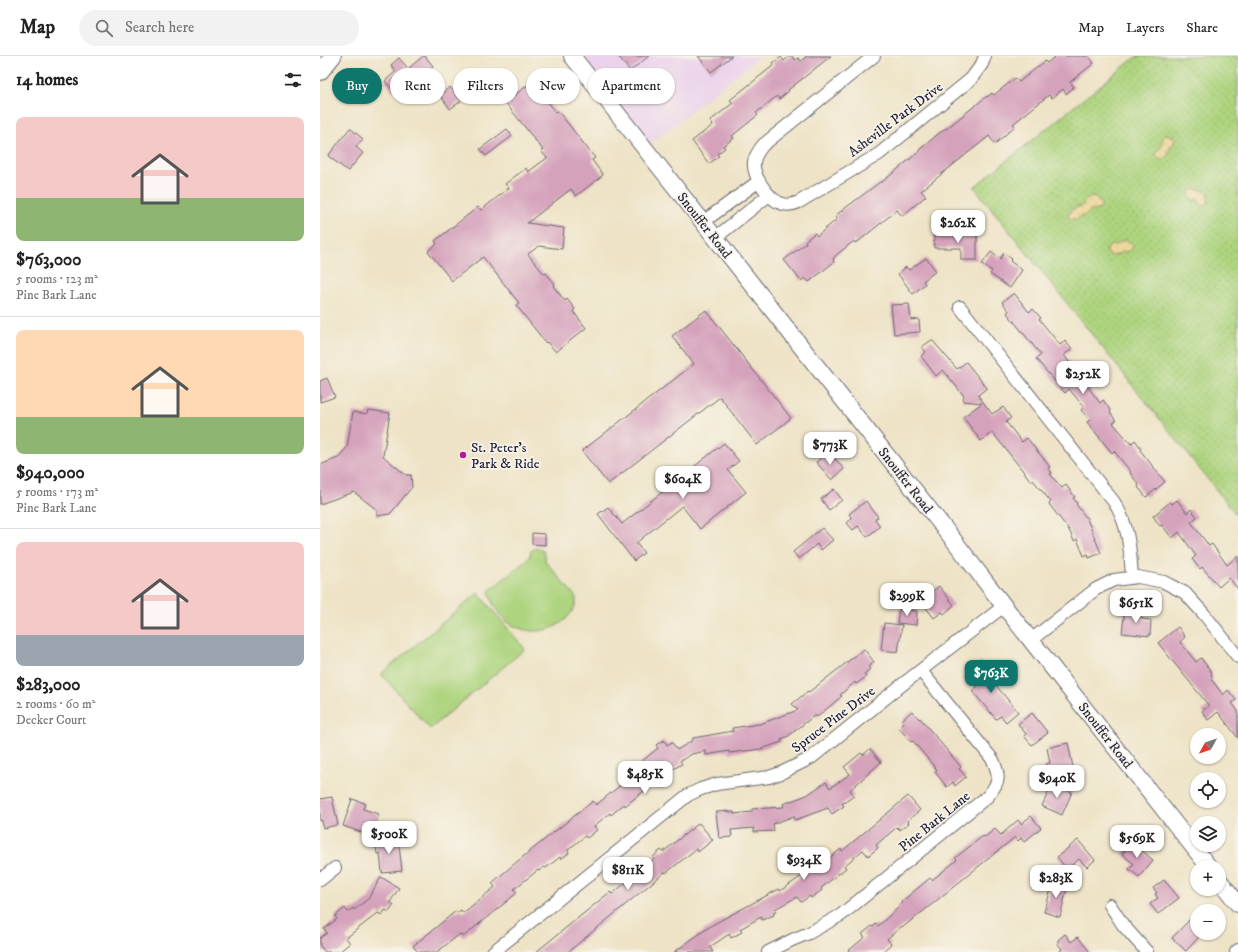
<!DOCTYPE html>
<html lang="en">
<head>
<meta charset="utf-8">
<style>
	body { margin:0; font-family:"IM FELL DW Pica",serif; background:#f2f2f2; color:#222; height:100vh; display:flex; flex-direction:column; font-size:15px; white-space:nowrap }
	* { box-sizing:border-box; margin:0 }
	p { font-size:13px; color:#767676 }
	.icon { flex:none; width:22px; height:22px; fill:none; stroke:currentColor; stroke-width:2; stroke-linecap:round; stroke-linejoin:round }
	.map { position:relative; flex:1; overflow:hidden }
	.drawer { display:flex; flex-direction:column; background:#fff; width:320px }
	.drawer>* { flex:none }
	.banner { position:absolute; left:12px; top:12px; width:380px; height:36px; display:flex; gap:8px }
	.needle { width:26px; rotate:230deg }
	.tools { position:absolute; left:870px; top:672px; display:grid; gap:8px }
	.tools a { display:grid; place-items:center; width:36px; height:36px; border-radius:50%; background:#fff; box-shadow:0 1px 3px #0004; font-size:20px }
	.price { position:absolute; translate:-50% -34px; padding:0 9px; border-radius:8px; background:#fff; color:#222; font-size:13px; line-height:26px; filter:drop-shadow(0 1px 2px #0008) }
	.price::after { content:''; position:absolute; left:50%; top:24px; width:12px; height:9px; margin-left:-6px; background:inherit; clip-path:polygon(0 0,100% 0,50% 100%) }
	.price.on { background:#0f766e; color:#fff }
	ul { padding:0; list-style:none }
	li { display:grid; align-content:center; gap:8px; height:212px; padding:0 16px }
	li+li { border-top:1px solid #e0e0e0 }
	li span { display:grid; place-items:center; height:124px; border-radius:8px; color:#555 }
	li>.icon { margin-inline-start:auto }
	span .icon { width:72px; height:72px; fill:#fffc; stroke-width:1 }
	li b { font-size:17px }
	h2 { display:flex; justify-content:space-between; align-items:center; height:48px; padding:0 16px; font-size:17px }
	.tag { padding:0 14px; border-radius:18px; background:#fff; box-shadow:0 1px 3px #0004; font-size:14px; line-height:36px }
	.tag.on { background:#0f766e; color:#fff }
	header { display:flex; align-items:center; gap:24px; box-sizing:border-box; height:56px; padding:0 20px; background:#fff; border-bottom:1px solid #e0e0e0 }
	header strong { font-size:19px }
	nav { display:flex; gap:22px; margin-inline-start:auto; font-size:14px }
	.search { width:280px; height:36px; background:#f2f2f2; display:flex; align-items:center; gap:10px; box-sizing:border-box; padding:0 14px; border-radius:22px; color:#767676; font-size:15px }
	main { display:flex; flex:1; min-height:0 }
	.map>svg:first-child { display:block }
</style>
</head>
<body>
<header>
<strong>Map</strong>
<div class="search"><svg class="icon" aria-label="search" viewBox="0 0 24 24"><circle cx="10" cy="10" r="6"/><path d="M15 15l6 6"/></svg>Search here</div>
<nav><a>Map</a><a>Layers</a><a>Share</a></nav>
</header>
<main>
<section class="drawer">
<h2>14 homes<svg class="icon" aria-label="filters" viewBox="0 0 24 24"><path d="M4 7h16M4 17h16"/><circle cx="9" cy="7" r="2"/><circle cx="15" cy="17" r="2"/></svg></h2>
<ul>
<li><span style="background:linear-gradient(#f6c9c9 65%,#8fb573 0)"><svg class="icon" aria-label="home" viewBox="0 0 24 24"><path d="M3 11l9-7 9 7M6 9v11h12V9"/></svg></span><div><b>$763,000</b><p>5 rooms · 123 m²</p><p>Pine Bark Lane</p></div></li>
<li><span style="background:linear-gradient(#ffd9b3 70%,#8fb573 0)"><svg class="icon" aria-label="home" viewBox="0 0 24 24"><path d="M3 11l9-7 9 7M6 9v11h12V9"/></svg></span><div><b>$940,000</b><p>5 rooms · 173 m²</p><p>Pine Bark Lane</p></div></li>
<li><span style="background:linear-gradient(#f6c9c9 75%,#9aa5b1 0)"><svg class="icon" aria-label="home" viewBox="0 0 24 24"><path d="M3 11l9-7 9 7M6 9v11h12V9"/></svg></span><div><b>$283,000</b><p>2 rooms · 60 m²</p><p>Decker Court</p></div></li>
</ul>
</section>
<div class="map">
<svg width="918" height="896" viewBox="0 0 918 896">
	<defs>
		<pattern id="green-dots" width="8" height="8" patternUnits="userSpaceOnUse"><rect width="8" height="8" fill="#add47e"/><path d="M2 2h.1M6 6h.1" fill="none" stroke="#95b66e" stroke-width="1.8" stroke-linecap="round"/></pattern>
		<pattern id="sand-dots" width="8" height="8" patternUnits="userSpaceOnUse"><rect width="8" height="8" fill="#eeda9e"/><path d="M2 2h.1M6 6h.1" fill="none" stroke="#ccbb89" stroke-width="1.8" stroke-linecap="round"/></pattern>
	</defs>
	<rect width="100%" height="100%" fill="#f7f3e8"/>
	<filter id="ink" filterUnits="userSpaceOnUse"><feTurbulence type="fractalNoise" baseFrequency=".025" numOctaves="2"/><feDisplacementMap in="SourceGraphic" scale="8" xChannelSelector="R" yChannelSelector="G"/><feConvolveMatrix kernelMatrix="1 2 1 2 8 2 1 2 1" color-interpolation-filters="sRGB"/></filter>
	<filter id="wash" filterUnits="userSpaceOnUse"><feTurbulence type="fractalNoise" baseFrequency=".012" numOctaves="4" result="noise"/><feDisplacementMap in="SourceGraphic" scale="16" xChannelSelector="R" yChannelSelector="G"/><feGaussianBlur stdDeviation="0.9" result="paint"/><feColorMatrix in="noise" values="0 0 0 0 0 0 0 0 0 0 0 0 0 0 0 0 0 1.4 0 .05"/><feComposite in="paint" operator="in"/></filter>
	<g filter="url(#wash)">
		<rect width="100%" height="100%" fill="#eee3c6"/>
		<path fill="#ead1ec" d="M262 0H440L330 88Z"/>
		<path fill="url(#green-dots)" stroke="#687b5c" d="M817 0H918V461L654 131Z"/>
		<g fill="url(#sand-dots)" stroke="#887e6c">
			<path d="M846 78 853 80 855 85 850 92 847 101 841 104 837 101 836 97 841 91 843 82Z"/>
			<path d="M874 133 883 134 888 137 889 144 886 149 882 150 878 144H873L870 142 869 137Z"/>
			<path d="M771 141C776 141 781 144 781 150L779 154 770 155 766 159 761 160 756 164 749 162 748 159 752 153 762 150 765 145Z"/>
			<path d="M806 184 811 187 813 190 811 194C807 196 804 195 801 197 795 199 793 202 787 197V194L790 189H796L801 185Z"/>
		</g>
		<g fill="#add47e" stroke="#687b5c">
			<path d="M216 492C223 492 226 498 225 505L255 540C257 545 256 547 254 552 238 583 193 582 176 553 172 547 171 541 169 535L209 502 211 495Z"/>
			<path d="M158 537 205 593 110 673 61 618Z"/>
		</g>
		<g id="blocks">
			<g fill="#d5a2bc">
				<path d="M103 0H105L113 10 98 23 89 12Z"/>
				<path d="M298 0H329L310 15Z"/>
				<path d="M378 0H412L391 16Z"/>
				<path d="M470 0H472L475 4 478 2 481 5 487 0H511L468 34 469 35 459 43 457 40 436 57 438 59 412 80 414 82 403 90 405 92 397 98 399 100 389 108 372 85 393 69 390 65 413 47 410 44 454 9 453 7 461 1 464 5Z"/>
				<path d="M736 0H768L774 7 750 26 754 31 746 38 743 33 732 42 729 39 693 68 695 70 675 88 669 80 623 117 601 135 606 140 582 160 577 154 539 185 535 187 534 185 515 200 513 204 514 206 489 226 485 222 481 225 464 204 486 187 485 185 495 177 497 180 517 163 516 159 560 126H562L600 95 599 94 617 79 626 72V73L667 40V41L672 37 674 39 695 22 699 26 725 5 727 7Z"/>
				<path d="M79 2 93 18 73 35 65 25 76 15 71 9Z"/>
				<path d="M212 26 236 56 238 55 275 102 272 104 283 119 256 140 251 133 207 167 244 172 242 193 219 190 208 198 224 218 226 217 235 228 233 230 245 245 247 243 255 253 253 255 266 272 236 296 227 286 226 287 196 249 199 247 163 201 132 225 108 195 117 188 115 185 158 151 161 154 189 132 185 128 206 112 208 116 227 102 221 95 223 94 185 46Z"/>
				<path d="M130 31 141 45 130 53 120 39Z"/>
				<path d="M30 72 43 83 36 91 43 97 28 115 8 100Z"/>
				<path d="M187 73 192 80 166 100 160 93Z"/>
				<path d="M614 177 657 178V204H641V192H614Z"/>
				<path d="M671 196 680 203 684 197 692 203 690 205 702 214 690 232 670 218 672 215 662 208Z"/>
				<path d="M606 202 616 215 603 225 605 228 593 238 578 218 586 211 589 214Z"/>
				<path d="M694 237 709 256 713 253 721 262 719 263 740 289 745 285 752 293 744 299 780 347 783 344 791 355 790 356 796 365 793 367 811 388 815 384 821 392 820 394 845 426 826 441 818 431 819 429 810 417 811 416 794 395 792 397 767 366 770 364 761 354 764 351 749 333 745 337 716 303 721 299 687 257 689 255 682 246Z"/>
				<path d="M589 248 591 264 599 263 600 276 574 278 571 249Z"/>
				<path d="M386 254 471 362 437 389 400 341 288 428 262 395 374 308 352 280Z"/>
				<path d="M610 285H613L637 313 646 306 667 332 658 339 672 358 683 351 691 362 686 366 702 386 707 382 730 411 728 412 732 417 730 418 742 432 746 429 755 441 753 442 757 447 756 448 767 463 781 497 769 502 768 498 764 500 757 483 754 485 749 474 729 448 731 446 713 424 711 425 672 376 661 385 643 361 662 347 643 345 644 340 623 314 616 320 601 300 606 296 602 291Z"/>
				<path d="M7 322 15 341 0 346V325Z"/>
				<path d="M48 354 70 357 63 400 86 419H91L92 431 70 458 57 460V454L34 436 0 448V409L18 402 27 391 33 356 47 358Z"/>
				<path d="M404 387 419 405 408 414 426 436 380 473 362 450 316 487 324 497 314 505 278 458 288 451 302 468Z"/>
				<path d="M509 396 524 413 512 424 496 406Z"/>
				<path d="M514 433 522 444 509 454 501 443Z"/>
				<path d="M857 444 867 457 871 453 877 461 871 466 889 490 892 488 907 509 918 500V533L909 522 899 531 882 511 880 513 872 503 876 500 859 476 852 482 842 469 840 470 833 460 850 446 852 448Z"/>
				<path d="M546 445 558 461 555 463 560 470 547 481 538 470 533 474 527 467 532 462 529 458Z"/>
				<path d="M502 472 513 484 501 494 497 488 479 503 473 496Z"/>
				<path d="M212 477 225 478V489L212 488Z"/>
				<path d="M619 530 634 549 624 558 622 556 614 562 601 545Z"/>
				<path d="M805 552 817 553 816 561 822 562V563L831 564 830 580 802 577Z"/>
				<path d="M579 553 597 555 596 569 577 567Z"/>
				<path d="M564 567 582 569 578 596 561 594Z"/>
				<path d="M858 571 865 581 860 586 876 606 881 602 892 617 891 619 893 621 891 623 903 639 908 634 916 644 912 647 918 655V682L898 656 888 664 882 655 889 650 838 587Z"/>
				<path d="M544 593 554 606 548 611 550 613 544 618 546 621 536 628 535 626 520 639 522 640 497 661 495 659 467 681 461 683 462 686 441 693 409 697V695L386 699V695L372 698 360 705 362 708 348 716 345 712 326 728 329 731 305 750 304 748 291 759 290 757 274 770 277 774 267 782 265 780 248 794 249 797 241 803 240 801 226 812 224 811 219 815 218 814 194 833 197 837 143 881 140 878 117 896H98L93 890 136 855 137 857 141 854 143 857 175 831 172 827 199 804 273 745 276 749 307 724 304 720 338 692 336 689 344 684 347 689 352 686 357 694 373 684V682L413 675 412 672 440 668 478 654 472 648 488 635 489 636Z"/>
				<path d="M661 606 676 625 674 627 698 656 686 666 681 660 676 663 652 635 658 630 648 617Z"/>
				<path d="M592 655 599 663 600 662 641 711 639 713 646 721 635 730 633 726 627 731 615 716 617 714 593 685 591 686 579 672 584 667 582 664Z"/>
				<path d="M712 657 728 677 712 689 704 680 706 678 698 668Z"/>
				<path d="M748 687 754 716 729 721 726 708 730 707 727 692Z"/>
				<path d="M550 693 561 706 530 734 534 740 522 748 524 750 512 758 508 752 475 764 474 760 453 768 454 775 434 776V772L411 774 412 781 399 782 396 756 409 755V756H414V758L432 756V753L464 751 463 748 487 739 506 726 510 732 530 718 524 711 541 697 543 699Z"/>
				<path d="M732 728 752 736 742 759 722 750Z"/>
				<path d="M588 740 600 754 587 765 589 767 580 774 577 771 556 789 558 792 548 800 543 794 524 810 526 812 501 832 502 834 491 842 490 840 481 846 477 841 455 853 456 855 453 856 454 859 442 864 441 861 420 873 422 876 411 882 409 878 390 891 393 896H354L392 869 459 833 460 835 489 815 490 817 521 793 522 795Z"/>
				<path d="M12 741 18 769 3 772 2 764 0 765V743Z"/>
				<path d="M32 743 45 747 43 753 59 758 52 780 23 770Z"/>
				<path d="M711 760 721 772 704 786 701 782 698 785 695 781 611 849 583 871 582 870 567 883 571 888 562 896H527L545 881 542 878 552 870 553 871 556 868 558 870 579 851 578 850 582 847 581 846 610 822 612 824 637 804 635 802 663 780 665 781 675 773 681 779 698 764 701 768Z"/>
				<path d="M379 767 393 784 378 796 376 793 346 817 345 816 248 896H216L290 836 292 838 308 825 306 822 317 813 319 816 334 803 333 801 341 794 343 796Z"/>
				<path d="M78 781 82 815 62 817 60 797 57 798 55 784Z"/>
				<path d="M758 784 775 804 767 811 759 803 747 813 737 801Z"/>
				<path d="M812 786 833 804 819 821 809 813 814 808 802 798Z"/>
				<path d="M61 821 79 832 70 846 74 849 69 856 65 854 62 859 58 857 26 882 30 887 19 896H5L0 890V882L7 877 4 873 17 863 15 860 25 852 28 856 33 852 34 854 48 843Z"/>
				<path d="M734 824 748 828 740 861 724 856Z"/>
				<path d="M844 824 859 842 838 858 830 848 838 842 835 838 837 837 833 832Z"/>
				<path d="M877 856V880L879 881 866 895 852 882Z"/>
				<path d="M745 878 751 886 758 881 770 896H739L742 893 738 888V884Z"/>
			</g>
		</g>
	</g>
	<g filter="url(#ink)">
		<use href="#blocks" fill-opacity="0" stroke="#69666c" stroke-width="1"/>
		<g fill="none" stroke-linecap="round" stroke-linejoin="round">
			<g stroke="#69666c" stroke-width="14">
				<g id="street">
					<path d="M554 0 443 89C439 94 435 99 434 106 432 119 448 142 460 147 466 150 472 149 479 146L559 98 651 23 662 8 665 0"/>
					<path d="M383 166 439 125"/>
					<path d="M395 182 449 139"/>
					<path d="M640 251 794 446C809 469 810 494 812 520"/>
					<path d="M711 584 776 533 794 524 818 521 844 526 865 537 884 558 918 601"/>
					<path d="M0 824 15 812"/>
					<path d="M790 849 803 869 827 896"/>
					<path d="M173 896 368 739 381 733 397 728 449 721 461 717 491 702 583 628 684 550"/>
					<path d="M448 896 472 884 489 877 521 859 668 740C680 725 680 721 673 704L601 615"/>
					<path d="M916 896 918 894"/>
				</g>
			</g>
			<g stroke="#69666c" stroke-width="18">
				<g id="secondary">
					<path d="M252 0 632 482 684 550 889 811"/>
					<path d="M0 16 13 0"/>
					<path d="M899 824 918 848"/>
				</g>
			</g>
			<use href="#street" stroke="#fff" stroke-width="12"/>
			<use href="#secondary" stroke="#fff" stroke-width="16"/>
		</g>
	</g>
	<circle fill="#b5179e" stroke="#f7f3e8" stroke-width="1.5" cx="143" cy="399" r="4"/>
	<g text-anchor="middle" stroke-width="3.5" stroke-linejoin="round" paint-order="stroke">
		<g font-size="14" fill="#22223b" stroke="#f7f3e8">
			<text transform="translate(575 63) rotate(-37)" y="5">Asheville Park Drive</text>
			<text transform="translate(385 169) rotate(52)" y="5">Snouffer Road</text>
			<text transform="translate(586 424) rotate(52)" y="5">Snouffer Road</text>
			<text transform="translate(513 663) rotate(-37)" y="5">Spruce Pine Drive</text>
			<text transform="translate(786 679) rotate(52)" y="5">Snouffer Road</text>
			<text transform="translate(614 765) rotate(-39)" y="5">Pine Bark Lane</text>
		</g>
		<g font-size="14" fill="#22223b" stroke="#f7f3e8" text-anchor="start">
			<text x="151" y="396">St. Peter's<tspan x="151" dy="16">Park &amp; Ride</tspan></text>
		</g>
	</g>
</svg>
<div class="tools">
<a><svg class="needle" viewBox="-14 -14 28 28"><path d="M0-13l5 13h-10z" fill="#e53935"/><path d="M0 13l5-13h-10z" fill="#767676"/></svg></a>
<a><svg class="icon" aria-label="locate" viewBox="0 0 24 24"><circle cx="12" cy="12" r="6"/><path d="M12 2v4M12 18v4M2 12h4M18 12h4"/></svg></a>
<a><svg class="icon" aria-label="layers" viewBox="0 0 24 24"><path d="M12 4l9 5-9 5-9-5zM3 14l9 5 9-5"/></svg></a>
<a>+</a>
<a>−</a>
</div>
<b class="price" style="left:638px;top:188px">$262K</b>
<b class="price" style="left:763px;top:339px">$252K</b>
<b class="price" style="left:510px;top:410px">$773K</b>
<b class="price" style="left:363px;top:444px">$604K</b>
<b class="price" style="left:587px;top:561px">$299K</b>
<b class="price" style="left:816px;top:568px">$651K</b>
<b class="price on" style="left:671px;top:638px">$763K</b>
<b class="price" style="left:325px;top:739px">$485K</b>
<b class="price" style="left:737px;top:743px">$940K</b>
<b class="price" style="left:69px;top:799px">$500K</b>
<b class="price" style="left:817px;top:803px">$569K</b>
<b class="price" style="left:484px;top:825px">$934K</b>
<b class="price" style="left:308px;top:835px">$811K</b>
<b class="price" style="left:736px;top:843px">$283K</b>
<div class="banner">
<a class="tag on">Buy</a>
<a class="tag">Rent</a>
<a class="tag">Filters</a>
<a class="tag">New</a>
<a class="tag">Apartment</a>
</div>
</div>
</main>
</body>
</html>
